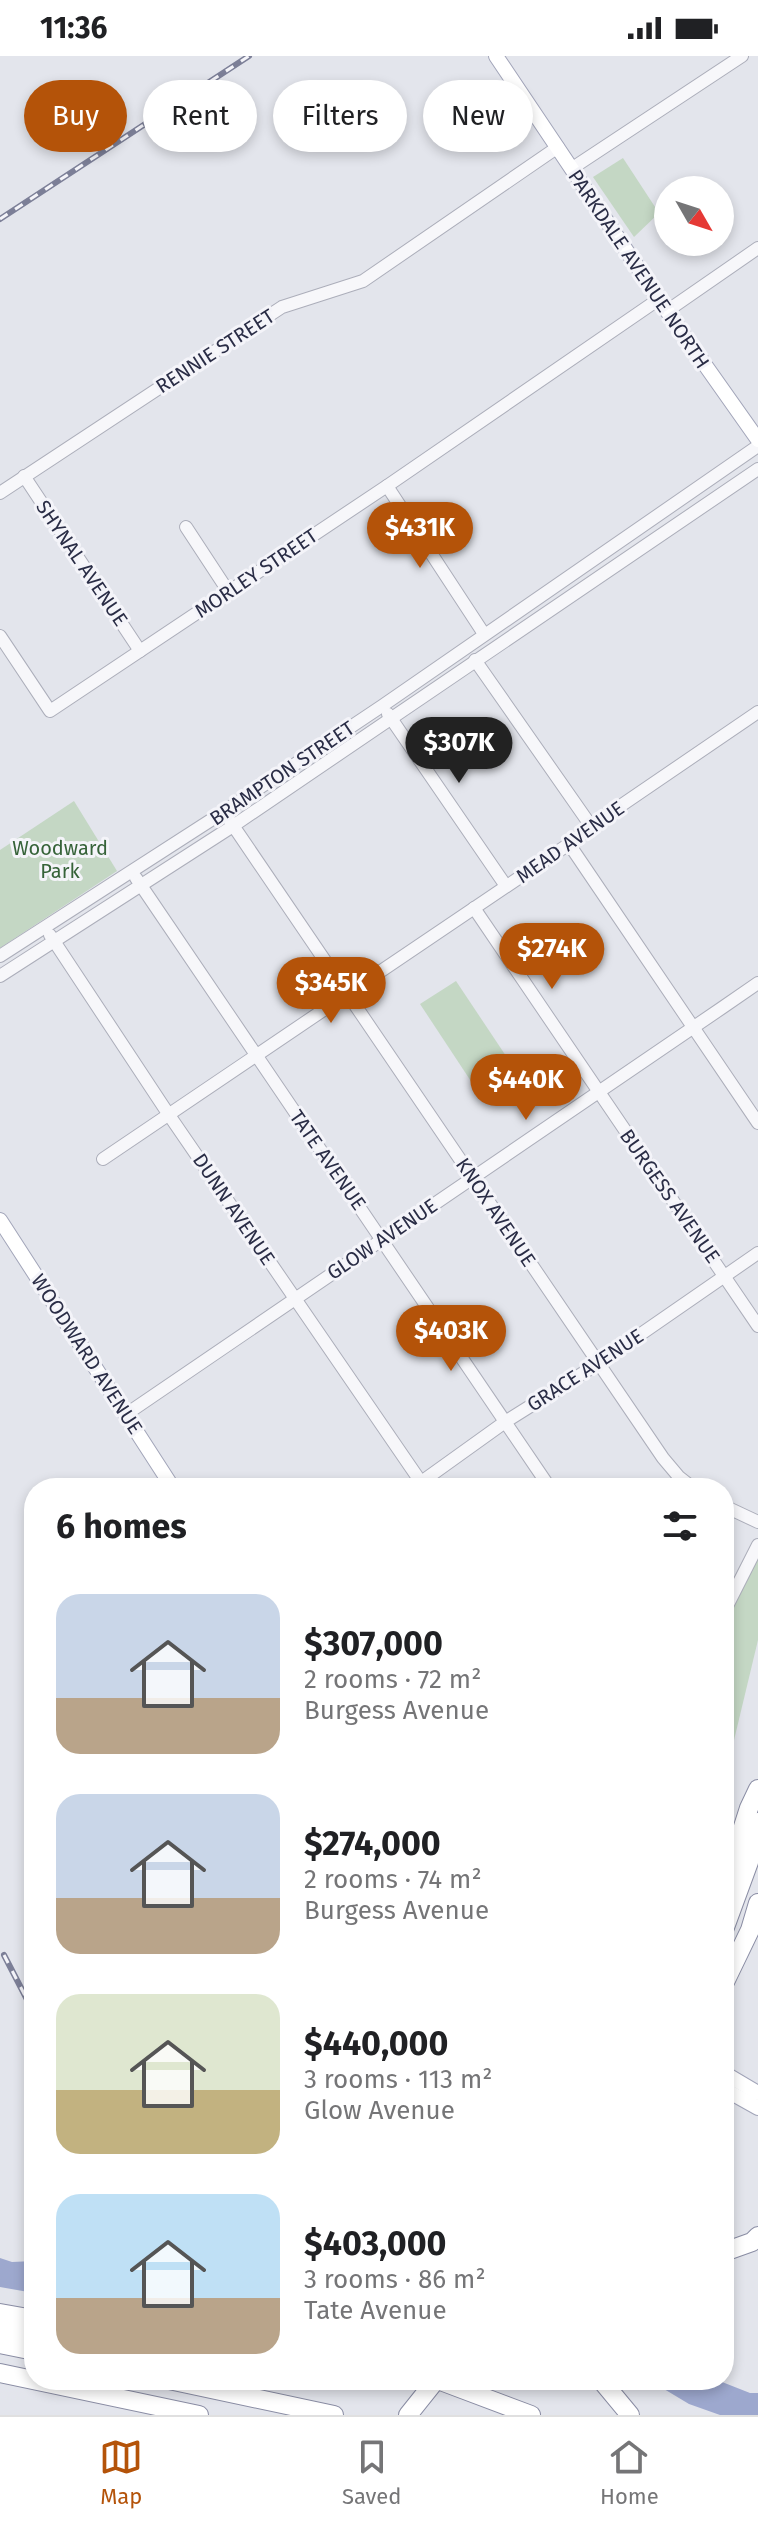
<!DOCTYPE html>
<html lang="en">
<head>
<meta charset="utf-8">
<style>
	body { margin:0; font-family:"Fira Sans",sans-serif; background:#f2f2f2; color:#202124; height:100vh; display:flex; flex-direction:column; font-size:30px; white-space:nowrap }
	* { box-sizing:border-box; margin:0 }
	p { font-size:26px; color:#757577 }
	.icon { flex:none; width:44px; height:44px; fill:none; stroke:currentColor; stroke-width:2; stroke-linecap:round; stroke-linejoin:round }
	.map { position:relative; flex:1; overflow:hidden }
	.sheet { position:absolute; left:24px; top:1422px; width:710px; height:912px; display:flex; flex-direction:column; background:#fff; border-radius:32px; box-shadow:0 4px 12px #0003 }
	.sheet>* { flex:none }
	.hud { position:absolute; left:24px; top:24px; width:710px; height:72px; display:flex; gap:16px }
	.needle { width:52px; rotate:129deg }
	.buttons { position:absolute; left:654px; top:120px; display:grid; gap:16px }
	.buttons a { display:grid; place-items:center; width:80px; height:80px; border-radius:50%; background:#fff; box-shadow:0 4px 12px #0003; font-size:40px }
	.price { position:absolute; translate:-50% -68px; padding:0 18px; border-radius:28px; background:#b45309; color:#fff; font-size:26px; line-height:52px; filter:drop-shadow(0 2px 4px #0008) }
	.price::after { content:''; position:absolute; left:50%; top:48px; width:24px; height:18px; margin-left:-12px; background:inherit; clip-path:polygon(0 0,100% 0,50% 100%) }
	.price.selected { background:#222; color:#fff }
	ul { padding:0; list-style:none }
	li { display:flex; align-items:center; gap:24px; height:200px; padding:0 32px }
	li span { display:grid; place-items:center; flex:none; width:224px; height:160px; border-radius:24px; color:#555 }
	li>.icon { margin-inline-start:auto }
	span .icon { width:96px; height:96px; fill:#fffc; stroke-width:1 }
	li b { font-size:34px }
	h2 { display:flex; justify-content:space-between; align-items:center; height:96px; padding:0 32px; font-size:34px }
	.pill { padding:0 28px; border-radius:36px; background:#fff; box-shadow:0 4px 12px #0003; font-size:28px; line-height:72px }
	.pill.selected { background:#b45309; color:#fff }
	.status { display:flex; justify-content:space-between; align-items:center; height:56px; padding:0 40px; background:#fff; direction:ltr }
	.status svg { height:22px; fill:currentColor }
	.tab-bar { display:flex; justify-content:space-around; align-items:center; height:112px; border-top:2px solid #e0e0e0; background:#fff; font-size:22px; color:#757577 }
	.tab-bar a { display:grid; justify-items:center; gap:4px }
	.tab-bar .selected { color:#b45309 }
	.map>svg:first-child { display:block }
</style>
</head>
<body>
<div class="status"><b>11:36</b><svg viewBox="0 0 49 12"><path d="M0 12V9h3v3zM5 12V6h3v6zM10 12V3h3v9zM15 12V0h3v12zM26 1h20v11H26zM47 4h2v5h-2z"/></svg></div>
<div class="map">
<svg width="758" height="2359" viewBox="0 0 758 2359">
	<rect width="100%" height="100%" fill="#e3e5ec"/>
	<g fill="#c4d7c4">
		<path d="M623 102 659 157 634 181 593 121Z"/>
		<path d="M74 745 117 815 0 892V794Z"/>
		<path d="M456 925 522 1024 486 1048 420 948Z"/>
		<path d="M758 1500V1584L724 1726V1571Z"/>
	</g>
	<g fill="#9da8ce">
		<path d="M0 2202 12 2206 34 2205V2237L0 2231Z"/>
		<path d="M649 2324H717L750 2337H758V2359H720L689 2348Z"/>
	</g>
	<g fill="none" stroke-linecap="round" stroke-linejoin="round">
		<g stroke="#acaeba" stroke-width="14">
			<g id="minor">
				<path d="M571 113 742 0"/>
				<path d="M667 255 758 192"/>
				<path d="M24 420 140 595"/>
				<path d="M387 430 484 578"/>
				<path d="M0 437 282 251 363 225 558 91"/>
				<path d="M186 471 228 535"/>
				<path d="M0 580 50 655 387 430 659 243"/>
				<path d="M475 604 591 770"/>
				<path d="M388 658 506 830"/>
				<path d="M230 765 663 1402 679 1421 693 1432"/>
				<path d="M569 788 758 1067"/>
				<path d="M136 822 550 1432"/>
				<path d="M474 852 758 1270"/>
				<path d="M50 879 169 1059 425 1432"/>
				<path d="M0 900 225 755 382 650 758 390"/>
				<path d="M0 920 233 770 758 413"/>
				<path d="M103 1103 569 788 591 770 758 656"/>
				<path d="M125 1359C336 1214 548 1072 758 927"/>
				<path d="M413 1432 505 1366 599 1307 758 1197"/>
				<path d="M724 1450 758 1466"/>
				<path d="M724 1556 758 1489"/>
			</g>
		</g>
		<g stroke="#a2a5b9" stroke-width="16">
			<g id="major">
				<path d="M496 0 667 255 758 384"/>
				<path d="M0 1164 173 1432"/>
				<path d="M724 2017 758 2037"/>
				<path d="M724 2033 758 2052"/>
			</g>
		</g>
		<g stroke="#8a8da4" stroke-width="20">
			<g id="highway">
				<path d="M724 1830 749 1752 758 1733"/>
				<path d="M724 1874 749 1806 758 1766"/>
				<path d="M724 1928 750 1874 758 1847"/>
				<path d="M724 2196 752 2186 758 2180"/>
				<path d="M0 2257 34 2263"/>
				<path d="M0 2272 34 2279"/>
				<path d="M0 2288 34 2295"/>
				<path d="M0 2317 199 2359"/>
				<path d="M169 2324 334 2359"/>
				<path d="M438 2324 531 2359"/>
				<path d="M601 2324 630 2359"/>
				<path d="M408 2359 436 2324"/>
			</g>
		</g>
		<use href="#minor" stroke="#f7f7fa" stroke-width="12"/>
		<use href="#major" stroke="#fff" stroke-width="14"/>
		<use href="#highway" stroke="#fff" stroke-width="18"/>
		<g stroke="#7c7f97" stroke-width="6">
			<g id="rail">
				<path d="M0 163 249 0"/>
				<path d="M4 1899 34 1957"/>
			</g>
		</g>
		<use href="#rail" stroke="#f4f4f9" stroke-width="3" stroke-dasharray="9" stroke-linecap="butt"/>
	</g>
	<g text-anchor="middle" stroke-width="6" stroke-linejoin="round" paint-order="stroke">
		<g font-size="20" fill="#2a2d46" stroke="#f4f4f9">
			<text transform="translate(639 213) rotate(56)" y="7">PARKDALE AVENUE NORTH</text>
			<text transform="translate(215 295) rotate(-33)" y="7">RENNIE STREET</text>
			<text transform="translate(82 507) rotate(56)" y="7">SHYNAL AVENUE</text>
			<text transform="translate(256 517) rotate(-34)" y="7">MORLEY STREET</text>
			<text transform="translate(282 717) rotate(-34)" y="7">BRAMPTON STREET</text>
			<text transform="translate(570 786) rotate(-35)" y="7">MEAD AVENUE</text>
			<text transform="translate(328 1104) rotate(55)" y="7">TATE AVENUE</text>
			<text transform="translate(670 1140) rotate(55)" y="7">BURGESS AVENUE</text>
			<text transform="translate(234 1153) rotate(56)" y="7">DUNN AVENUE</text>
			<text transform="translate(496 1156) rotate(56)" y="7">KNOX AVENUE</text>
			<text transform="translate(382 1183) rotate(-34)" y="7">GLOW AVENUE</text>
			<text transform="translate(87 1298) rotate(57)" y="7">WOODWARD AVENUE</text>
			<text transform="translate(585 1314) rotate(-33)" y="7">GRACE AVENUE</text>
		</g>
		<g font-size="20" fill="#366339" stroke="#f4f4f9">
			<text x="60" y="799">Woodward<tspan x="60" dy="23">Park</tspan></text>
		</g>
	</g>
</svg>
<div class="buttons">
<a><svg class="needle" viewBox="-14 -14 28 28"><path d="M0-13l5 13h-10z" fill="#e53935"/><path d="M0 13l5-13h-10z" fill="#757577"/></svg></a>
</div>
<b class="price" style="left:420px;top:514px">$431K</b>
<b class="price selected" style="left:459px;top:729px">$307K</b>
<b class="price" style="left:552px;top:935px">$274K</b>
<b class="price" style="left:331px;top:969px">$345K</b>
<b class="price" style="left:526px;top:1066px">$440K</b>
<b class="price" style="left:451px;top:1317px">$403K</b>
<div class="hud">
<a class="pill selected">Buy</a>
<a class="pill">Rent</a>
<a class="pill">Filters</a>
<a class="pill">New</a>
</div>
<section class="sheet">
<h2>6 homes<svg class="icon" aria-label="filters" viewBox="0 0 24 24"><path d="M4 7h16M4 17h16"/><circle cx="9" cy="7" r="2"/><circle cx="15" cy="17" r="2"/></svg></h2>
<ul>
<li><span style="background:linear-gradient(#c9d6e8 65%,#b9a48a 0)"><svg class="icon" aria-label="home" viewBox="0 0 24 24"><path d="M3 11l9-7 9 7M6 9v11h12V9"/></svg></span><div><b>$307,000</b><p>2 rooms · 72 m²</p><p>Burgess Avenue</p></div></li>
<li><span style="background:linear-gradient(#c9d6e8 65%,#b9a48a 0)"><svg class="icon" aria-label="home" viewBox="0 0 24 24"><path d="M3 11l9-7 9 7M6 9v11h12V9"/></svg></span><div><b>$274,000</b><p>2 rooms · 74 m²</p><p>Burgess Avenue</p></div></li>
<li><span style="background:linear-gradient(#dfe7d0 60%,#c2b280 0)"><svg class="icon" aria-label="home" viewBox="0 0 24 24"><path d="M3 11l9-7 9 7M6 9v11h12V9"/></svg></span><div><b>$440,000</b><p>3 rooms · 113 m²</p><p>Glow Avenue</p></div></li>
<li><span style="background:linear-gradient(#bfe0f5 65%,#b9a48a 0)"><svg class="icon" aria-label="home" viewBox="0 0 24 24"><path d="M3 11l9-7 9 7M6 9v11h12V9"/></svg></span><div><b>$403,000</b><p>3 rooms · 86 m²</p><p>Tate Avenue</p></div></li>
</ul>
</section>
</div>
<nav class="tab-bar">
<a class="selected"><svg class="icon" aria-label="map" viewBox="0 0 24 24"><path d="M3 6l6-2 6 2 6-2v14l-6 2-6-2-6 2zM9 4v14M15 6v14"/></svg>Map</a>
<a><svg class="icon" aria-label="saved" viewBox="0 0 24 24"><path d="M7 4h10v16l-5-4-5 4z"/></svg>Saved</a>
<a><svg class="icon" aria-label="home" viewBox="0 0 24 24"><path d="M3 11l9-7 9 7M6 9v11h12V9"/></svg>Home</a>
</nav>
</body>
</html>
